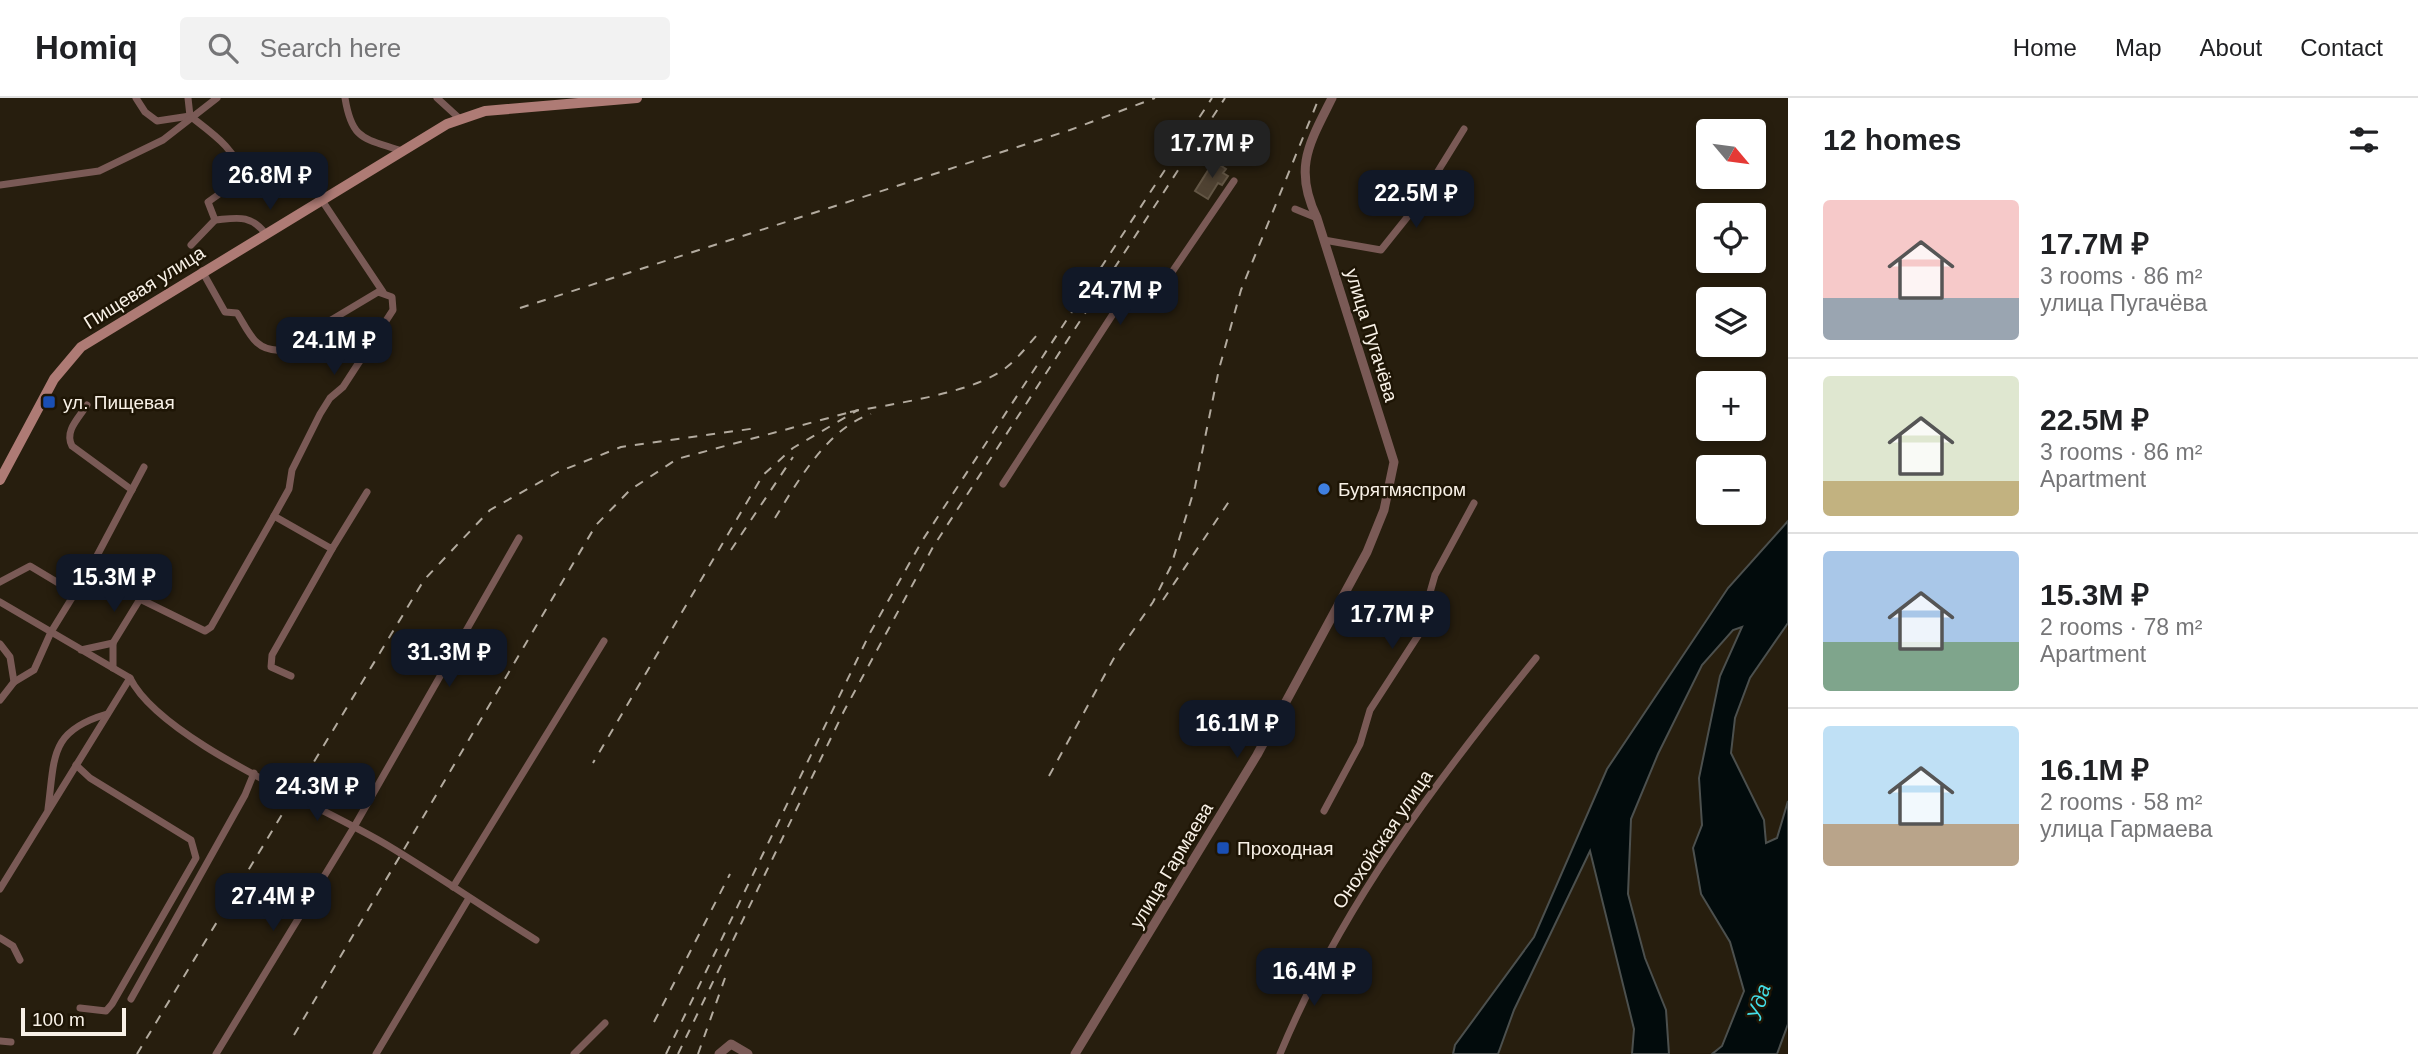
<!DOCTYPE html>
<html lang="en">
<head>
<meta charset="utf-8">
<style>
	body { margin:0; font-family:Helvetica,sans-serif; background:#f2f2f2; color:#202124; height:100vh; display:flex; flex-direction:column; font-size:26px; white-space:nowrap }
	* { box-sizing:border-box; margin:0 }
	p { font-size:23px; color:#757577 }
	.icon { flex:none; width:38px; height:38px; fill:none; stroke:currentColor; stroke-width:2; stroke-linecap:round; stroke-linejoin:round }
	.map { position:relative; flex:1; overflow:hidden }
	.details { display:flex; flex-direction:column; background:#fff; width:630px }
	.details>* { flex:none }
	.needle { width:46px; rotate:119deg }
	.fabs { position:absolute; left:1696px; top:21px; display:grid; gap:14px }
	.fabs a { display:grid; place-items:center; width:70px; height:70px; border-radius:7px; background:#fff; box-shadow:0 4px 10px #0003; font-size:35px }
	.scale { position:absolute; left:21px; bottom:18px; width:105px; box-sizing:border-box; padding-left:7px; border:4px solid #f8f1e7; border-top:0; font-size:19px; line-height:24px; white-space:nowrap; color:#f8f1e7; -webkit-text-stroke:5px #1e1505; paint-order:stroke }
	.price { position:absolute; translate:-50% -60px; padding:0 16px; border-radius:14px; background:#111827; color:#fff; font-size:23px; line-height:46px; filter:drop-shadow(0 2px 4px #0008) }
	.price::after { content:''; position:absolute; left:50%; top:42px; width:21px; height:16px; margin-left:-10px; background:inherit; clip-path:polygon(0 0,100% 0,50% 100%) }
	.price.selected { background:#222; color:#fff }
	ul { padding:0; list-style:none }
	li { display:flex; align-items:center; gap:21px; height:175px; padding:0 35px }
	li+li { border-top:2px solid #e0e0e0 }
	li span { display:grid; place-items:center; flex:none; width:196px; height:140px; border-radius:7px; color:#555 }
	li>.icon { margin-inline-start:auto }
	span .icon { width:84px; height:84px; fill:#fffc; stroke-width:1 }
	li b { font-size:30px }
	h2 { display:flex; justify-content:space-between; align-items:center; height:84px; padding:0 35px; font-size:30px }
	header { display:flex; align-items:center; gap:42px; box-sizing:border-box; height:98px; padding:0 35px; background:#fff; border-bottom:2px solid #e0e0e0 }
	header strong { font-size:33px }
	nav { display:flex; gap:38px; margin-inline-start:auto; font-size:24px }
	.search { width:490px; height:63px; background:#f2f2f2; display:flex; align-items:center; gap:18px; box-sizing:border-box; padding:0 24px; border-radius:7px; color:#757577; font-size:26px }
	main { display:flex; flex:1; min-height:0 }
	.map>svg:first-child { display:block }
</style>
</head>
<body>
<header>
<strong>Homiq</strong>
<div class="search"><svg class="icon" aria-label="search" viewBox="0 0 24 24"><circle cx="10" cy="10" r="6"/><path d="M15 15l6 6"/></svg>Search here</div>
<nav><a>Home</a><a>Map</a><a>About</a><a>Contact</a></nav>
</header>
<main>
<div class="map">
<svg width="1788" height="956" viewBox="0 0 1788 956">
	<rect width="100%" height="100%" fill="#271e0e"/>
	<path fill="#020b0c" stroke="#4c504e" stroke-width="2" d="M1788 423V525L1750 580 1735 620 1731 655 1764 722 1766 745 1777 740 1788 703V926L1777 956H1712L1722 948 1744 893 1730 844 1701 796 1693 750 1702 727 1699 680 1720 578 1742 529 1733 532 1702 567 1658 656 1631 721 1628 796 1645 860 1666 912 1669 956H1632L1634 931 1590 753 1514 912 1498 956H1453L1455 947 1534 839 1607 671 1728 490Z"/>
	<path fill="#4f4232" stroke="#635645" stroke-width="2" d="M1214 63 1226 71 1223 75 1228 78 1222 87 1218 85 1208 101 1195 93Z"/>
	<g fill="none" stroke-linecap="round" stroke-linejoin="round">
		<g stroke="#7a5a56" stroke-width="7">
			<path d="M136 0 145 14 157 23 190 18"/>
			<path d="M188 0 190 18C213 36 236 51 243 79L208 104 215 122 191 147"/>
			<path d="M345 0C352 43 364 40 402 53"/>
			<path d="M437 0 460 21"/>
			<path d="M0 87 99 73 163 42 217 0"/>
			<path d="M321 101 383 194"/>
			<path d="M1295 111 1317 120"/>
			<path d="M215 122C237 120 250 116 265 135"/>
			<path d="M1324 142 1381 152 1417 107 1464 31"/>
			<path d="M202 173 225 214 237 215C249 234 255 254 281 252L378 194 392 199 393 212 343 289 330 300 320 316 292 372 289 391 274 418 332 451 367 394"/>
			<path d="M87 307C79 320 64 333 72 348L132 392"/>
			<path d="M1003 386 1135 182 1170 177 1234 83"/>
			<path d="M91 469 124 473 140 491V501L205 533 211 529 274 418"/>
			<path d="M0 484 30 468 75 495"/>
			<path d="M0 504 130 580C161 643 323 708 387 747 437 777 486 811 536 842"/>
			<path d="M0 546 10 559 14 584"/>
			<path d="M81 552 113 545"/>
			<path d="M113 570V545L140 501"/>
			<path d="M291 578 271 569 272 557 332 451"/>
			<path d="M0 602 14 584 34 572 51 534 91 469 144 369"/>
			<path d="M76 667 90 680 191 742 196 760 112 906 106 913 80 910"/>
			<path d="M48 711C55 659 49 633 107 616"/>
			<path d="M1324 713 1360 646 1370 612 1434 513 1427 505 1435 477 1474 405"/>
			<path d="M453 789 604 543"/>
			<path d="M0 791 130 580"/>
			<path d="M0 840 13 848 20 862"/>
			<path d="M131 901 245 697 254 675"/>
			<path d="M0 943 11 944"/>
			<path d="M216 956 354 729 519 440"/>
			<path d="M376 956 469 800"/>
			<path d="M574 956 605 925"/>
			<path d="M1280 956C1341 809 1436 683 1536 560"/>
		</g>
		<g stroke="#7a5a56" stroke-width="9">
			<path d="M719 956 731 946 748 956"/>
			<path d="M1075 956 1257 657 1367 454 1384 412 1394 364 1317 120C1293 70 1309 46 1332 0"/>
		</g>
		<path stroke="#ae7b75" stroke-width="10" d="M0 382 54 281 81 249 447 26 485 13 637 0"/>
		<g stroke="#b3ab9f" stroke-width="2" stroke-dasharray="9 9" stroke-linecap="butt">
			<path d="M520 210 1070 32 1155 0"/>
			<path d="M850 314C891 306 977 295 1008 268 1019 259 1028 247 1038 236"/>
			<path d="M775 420C798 383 828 330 871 316"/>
			<path d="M731 452 793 359"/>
			<path d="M1163 502 1230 402"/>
			<path d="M1049 678 1114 560 1153 504 1171 468 1195 389 1219 271 1241 192 1319 0"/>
			<path d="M654 924 730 776"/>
			<path d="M294 937 596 427 630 392 677 361 858 312 793 350 763 377 593 665"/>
			<path d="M137 956 424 482 490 412 558 374 621 349 757 330"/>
			<path d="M666 956 870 535 922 443 1212 0"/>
			<path d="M678 956 844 613 933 449 1225 0"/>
			<path d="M698 956 725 880"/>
		</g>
	</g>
	<g fill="#1a4fb4" stroke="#1e1505" stroke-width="2.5">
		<rect x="42" y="297" width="14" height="14" rx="3.5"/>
		<rect x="1216" y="743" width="14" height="14" rx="3.5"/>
	</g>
	<circle fill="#3f7fe0" stroke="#1e1505" stroke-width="2.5" cx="1324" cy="391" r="7"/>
	<g text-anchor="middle" stroke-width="5" stroke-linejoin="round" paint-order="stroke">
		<g font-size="19" fill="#f8f1e7" stroke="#1e1505">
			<text transform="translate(144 189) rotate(-32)" y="7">Пищевая улица</text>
			<text transform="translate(1372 237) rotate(73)" y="7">улица Пугачёва</text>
			<text transform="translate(1382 741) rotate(-56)" y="7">Онохойская улица</text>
			<text transform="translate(1171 767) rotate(-59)" y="7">улица Гармаева</text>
		</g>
		<g font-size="19" fill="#f8f1e7" stroke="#1e1505" text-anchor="start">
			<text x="63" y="311">ул. Пищевая</text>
			<text x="1338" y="398">Бурятмяспром</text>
			<text x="1237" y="757">Проходная</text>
		</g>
		<g font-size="21" font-style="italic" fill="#43dde6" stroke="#1e1505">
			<text transform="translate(1759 904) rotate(-73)" y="7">Уда</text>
		</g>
	</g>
</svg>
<div class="fabs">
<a><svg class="needle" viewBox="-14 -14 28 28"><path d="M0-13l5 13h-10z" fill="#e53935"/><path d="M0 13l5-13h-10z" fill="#757577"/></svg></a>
<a><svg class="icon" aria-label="locate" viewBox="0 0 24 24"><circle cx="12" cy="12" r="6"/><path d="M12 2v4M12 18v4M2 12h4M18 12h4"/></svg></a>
<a><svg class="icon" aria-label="layers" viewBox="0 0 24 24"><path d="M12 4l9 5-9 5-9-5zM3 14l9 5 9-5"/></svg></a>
<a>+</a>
<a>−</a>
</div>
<div class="scale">100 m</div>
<b class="price selected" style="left:1212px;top:82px">17.7M ₽</b>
<b class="price" style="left:270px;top:114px">26.8M ₽</b>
<b class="price" style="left:1416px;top:132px">22.5M ₽</b>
<b class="price" style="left:1120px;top:229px">24.7M ₽</b>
<b class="price" style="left:334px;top:279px">24.1M ₽</b>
<b class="price" style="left:114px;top:516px">15.3M ₽</b>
<b class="price" style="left:1392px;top:553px">17.7M ₽</b>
<b class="price" style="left:449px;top:591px">31.3M ₽</b>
<b class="price" style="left:1237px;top:662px">16.1M ₽</b>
<b class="price" style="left:317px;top:725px">24.3M ₽</b>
<b class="price" style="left:273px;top:835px">27.4M ₽</b>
<b class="price" style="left:1314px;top:910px">16.4M ₽</b>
</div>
<section class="details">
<h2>12 homes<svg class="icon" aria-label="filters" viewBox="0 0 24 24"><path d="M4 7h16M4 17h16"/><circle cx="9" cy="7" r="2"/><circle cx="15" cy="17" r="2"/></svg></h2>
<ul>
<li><span style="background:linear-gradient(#f6c9c9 70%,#9aa5b1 0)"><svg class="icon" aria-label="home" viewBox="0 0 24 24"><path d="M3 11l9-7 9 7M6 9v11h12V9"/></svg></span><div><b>17.7M ₽</b><p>3 rooms · 86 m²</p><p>улица Пугачёва</p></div></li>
<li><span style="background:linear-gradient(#dfe7d0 75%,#c2b280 0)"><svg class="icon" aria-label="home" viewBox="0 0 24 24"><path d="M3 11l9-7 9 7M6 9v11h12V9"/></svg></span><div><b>22.5M ₽</b><p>3 rooms · 86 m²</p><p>Apartment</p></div></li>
<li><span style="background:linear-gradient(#a9c7e8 65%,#7fa58c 0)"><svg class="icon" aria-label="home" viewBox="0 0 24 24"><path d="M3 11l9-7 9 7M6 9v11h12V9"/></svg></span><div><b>15.3M ₽</b><p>2 rooms · 78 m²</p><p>Apartment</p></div></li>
<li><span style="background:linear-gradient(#bfe0f5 70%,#b9a48a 0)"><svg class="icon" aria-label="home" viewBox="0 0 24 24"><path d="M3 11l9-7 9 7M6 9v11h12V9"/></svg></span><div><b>16.1M ₽</b><p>2 rooms · 58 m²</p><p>улица Гармаева</p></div></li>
</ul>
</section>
</main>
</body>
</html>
